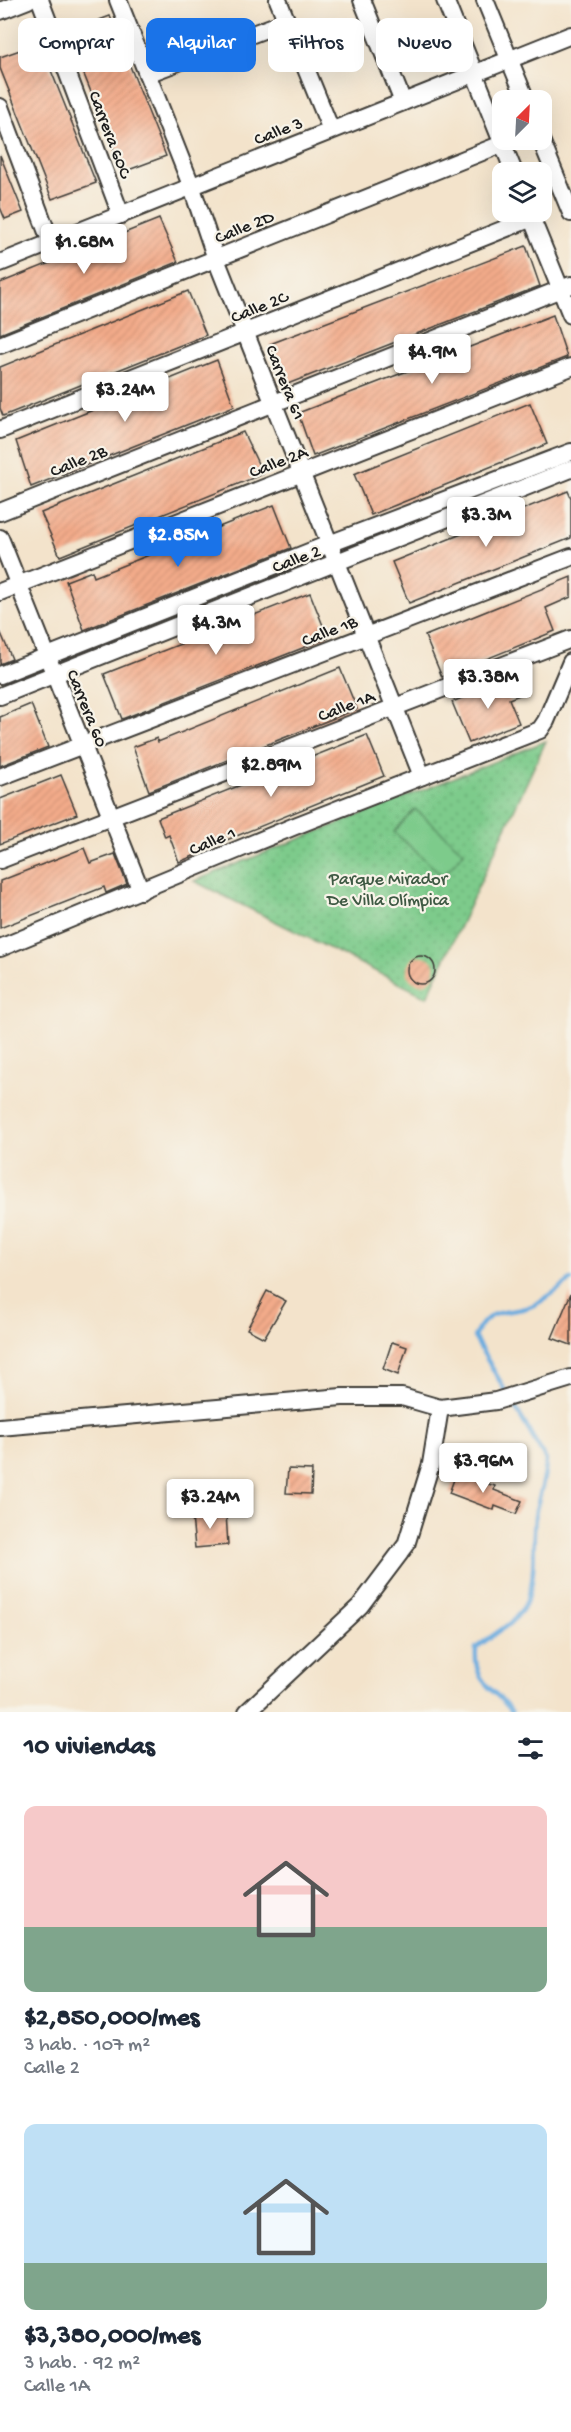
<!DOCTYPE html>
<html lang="es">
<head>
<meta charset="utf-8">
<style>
	body { margin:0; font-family:"Gochi Hand",sans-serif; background:#f2f2f3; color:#1f2937; height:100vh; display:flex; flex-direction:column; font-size:22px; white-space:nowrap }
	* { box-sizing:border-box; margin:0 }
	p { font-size:20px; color:#747a83 }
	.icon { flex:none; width:33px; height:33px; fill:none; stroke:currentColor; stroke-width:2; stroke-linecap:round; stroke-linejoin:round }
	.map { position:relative; height:1712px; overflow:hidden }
	.panel { display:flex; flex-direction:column; background:#fff; flex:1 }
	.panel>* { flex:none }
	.guide { position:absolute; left:18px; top:18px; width:536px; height:54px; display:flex; gap:12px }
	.needle { width:39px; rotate:24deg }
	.controls { position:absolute; left:492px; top:90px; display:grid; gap:12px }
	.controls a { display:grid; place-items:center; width:60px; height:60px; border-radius:12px; background:#fff; box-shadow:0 6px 24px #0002; font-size:30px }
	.price { position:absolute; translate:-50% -51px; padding:0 14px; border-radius:6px; background:#fff; color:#222; font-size:20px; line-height:39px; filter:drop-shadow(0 2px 3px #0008) }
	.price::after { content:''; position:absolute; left:50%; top:36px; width:18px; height:14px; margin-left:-9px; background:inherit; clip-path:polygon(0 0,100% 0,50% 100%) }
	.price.active { background:#1a73e8; color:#fff }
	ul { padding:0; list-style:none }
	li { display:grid; align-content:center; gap:12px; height:318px; padding:0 24px }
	li span { display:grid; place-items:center; height:186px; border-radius:12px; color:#555 }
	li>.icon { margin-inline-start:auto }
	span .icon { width:108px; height:108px; fill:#fffc; stroke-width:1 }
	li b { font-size:26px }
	h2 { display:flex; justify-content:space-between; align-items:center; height:72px; padding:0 24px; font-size:26px }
	.chip { padding:0 21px; border-radius:12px; background:#fff; box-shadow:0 6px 24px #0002; font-size:21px; line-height:54px }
	.chip.active { background:#1a73e8; color:#fff }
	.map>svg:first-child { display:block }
</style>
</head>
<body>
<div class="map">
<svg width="571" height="1712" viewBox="0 0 571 1712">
	<defs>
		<pattern id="grass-dots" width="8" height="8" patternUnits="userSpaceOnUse" patternTransform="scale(1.5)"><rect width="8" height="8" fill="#7dcb8b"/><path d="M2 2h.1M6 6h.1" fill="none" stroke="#6bae77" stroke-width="1.8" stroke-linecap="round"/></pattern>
		<pattern id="building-hatch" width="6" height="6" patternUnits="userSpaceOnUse" patternTransform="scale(1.5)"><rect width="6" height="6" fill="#f3ab8a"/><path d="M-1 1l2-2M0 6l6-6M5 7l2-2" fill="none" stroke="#d09376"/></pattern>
	</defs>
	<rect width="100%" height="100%" fill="#f7f3e8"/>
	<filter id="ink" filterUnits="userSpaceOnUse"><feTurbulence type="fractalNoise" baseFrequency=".0167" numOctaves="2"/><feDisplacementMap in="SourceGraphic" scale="12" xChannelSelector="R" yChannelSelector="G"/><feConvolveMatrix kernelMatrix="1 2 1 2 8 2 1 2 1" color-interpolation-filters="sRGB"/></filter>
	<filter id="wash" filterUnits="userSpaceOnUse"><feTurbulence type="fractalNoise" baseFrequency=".008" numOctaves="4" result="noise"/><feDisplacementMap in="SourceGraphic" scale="24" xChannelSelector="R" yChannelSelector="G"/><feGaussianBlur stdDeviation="1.35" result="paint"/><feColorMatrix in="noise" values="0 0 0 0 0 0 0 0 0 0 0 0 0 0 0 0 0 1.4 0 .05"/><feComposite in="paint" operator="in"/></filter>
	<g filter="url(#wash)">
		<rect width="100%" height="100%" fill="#f3e3cb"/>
		<path fill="url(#grass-dots)" stroke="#4c7454" stroke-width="1.5" d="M546 741 427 997 194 881Z"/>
		<path fill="#7dcb8b" stroke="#4c7454" stroke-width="1.5" d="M415 809 464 852 443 876 394 832Z"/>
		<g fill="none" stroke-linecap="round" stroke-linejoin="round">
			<path stroke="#6bacdf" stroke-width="4.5" d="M512 1712C494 1687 473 1685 476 1648 491 1635 510 1627 522 1610 540 1582 530 1541 536 1510 540 1492 546 1478 546 1460L474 1337C489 1307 500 1315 526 1308 541 1304 558 1289 571 1280"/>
		</g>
		<g id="blocks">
			<g fill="url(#building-hatch)">
				<path d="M110 16 166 156 123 172 67 32Z"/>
				<path d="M40 43 96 183 52 199 0 68V57Z"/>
				<path d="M0 155 23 212 5 219 0 207Z"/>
				<path d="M159 219 178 262 0 334V283Z"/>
				<path d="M526 246 540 286 285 385 270 344Z"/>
				<path d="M188 291 206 335 3 416 0 408V367Z"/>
				<path d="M553 315 567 357 313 456 298 413Z"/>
				<path d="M217 360 234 406 31 487 16 441Z"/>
				<path d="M530 403 547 444 371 515 354 474Z"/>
				<path d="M243 432 263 474 60 556 41 513Z"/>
				<path d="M568 491 571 498V538L409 603 392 562Z"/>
				<path d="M274 505 291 548 84 630 66 581 92 571 94 577Z"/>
				<path d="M571 577V597L546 608 555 631 442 677 425 636Z"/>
				<path d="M310 593 328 638 122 719 104 674Z"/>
				<path d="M0 631 12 659 0 664Z"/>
				<path d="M340 668 357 709 149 791 133 747 157 738 158 742Z"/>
				<path d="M515 677 522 694 509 699 519 723 469 743 452 702Z"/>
				<path d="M31 704 48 747 0 766V717Z"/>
				<path d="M367 735 384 776 202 850 203 852 179 862 169 835 165 837 158 818Z"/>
				<path d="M61 775 77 814 0 844V799Z"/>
				<path d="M84 848 90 863 115 854 127 884 106 893 104 887 0 928V881Z"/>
				<circle cx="421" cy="970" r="14"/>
				<path d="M267 1291 286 1301 264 1338 247 1329Z"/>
				<path d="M571 1293V1345L552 1338Z"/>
				<path d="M392 1342 407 1347 398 1375 383 1369Z"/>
				<path d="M288 1469 312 1470 311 1494 286 1493Z"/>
				<path d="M456 1474 495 1486 494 1490 522 1501 516 1514 495 1506 494 1510 449 1493Z"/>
				<path d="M226 1513 228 1545 195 1548 192 1516Z"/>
			</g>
		</g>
	</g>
	<g filter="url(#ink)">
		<use href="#blocks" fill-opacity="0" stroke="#3c3a36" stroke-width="1.5"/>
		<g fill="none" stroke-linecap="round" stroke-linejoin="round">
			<g stroke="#3c3a36" stroke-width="20">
				<g id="minor">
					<path d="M40 0 121 215"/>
					<path d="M118 0 191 185 216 259 422 776"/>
					<path d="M278 0 331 130"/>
					<path d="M362 0 403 102"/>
					<path d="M445 0 514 172"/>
					<path d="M485 0 526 100"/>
					<path d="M0 11 28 0"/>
					<path d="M147 74 287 21"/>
					<path d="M0 107 51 243"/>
					<path d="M541 140 571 213"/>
					<path d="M529 212 571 315"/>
					<path d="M0 263 571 35"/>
					<path d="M0 345 502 144"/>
					<path d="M0 430 532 218"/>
					<path d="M0 512 571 285"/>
					<path d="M0 538 141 891"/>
					<path d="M0 592 571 367"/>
					<path d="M0 675 329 544 571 452"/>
					<path d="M0 696 571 469"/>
					<path d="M0 777 571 557"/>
					<path d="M0 860 571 639"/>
					<path d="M0 948 295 826 540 730 546 721 571 662"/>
					<path d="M0 1427 342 1397H402L440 1408 496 1401 571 1378"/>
					<path d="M247 1712 360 1606 406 1545 431 1464 440 1408"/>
				</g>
			</g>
			<use href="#minor" stroke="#fff" stroke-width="16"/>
		</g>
	</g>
	<g text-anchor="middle" stroke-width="4.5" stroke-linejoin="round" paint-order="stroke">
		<g font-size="18" fill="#1c1c1c" stroke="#f7f3e8">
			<text transform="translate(278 130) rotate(-21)" y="6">Calle 3</text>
			<text transform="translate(111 134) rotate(69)" y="6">Carrera 60C</text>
			<text transform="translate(244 226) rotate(-22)" y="6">Calle 2D</text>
			<text transform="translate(259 306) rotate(-22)" y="6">Calle 2C</text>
			<text transform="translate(286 382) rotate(68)" y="6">Carrera 61</text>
			<text transform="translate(78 460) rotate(-22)" y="6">Calle 2B</text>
			<text transform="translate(278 461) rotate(-21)" y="6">Calle 2A</text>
			<text transform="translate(296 558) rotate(-21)" y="6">Calle 2</text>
			<text transform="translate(329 630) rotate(-21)" y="6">Calle 1B</text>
			<text transform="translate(346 705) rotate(-21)" y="6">Calle 1A</text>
			<text transform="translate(88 708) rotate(68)" y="6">Carrera 60</text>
			<text transform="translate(212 840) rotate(-23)" y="6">Calle 1</text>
		</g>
		<g font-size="18" fill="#3e5943" stroke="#f7f3e8">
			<text x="388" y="884">Parque Mirador<tspan x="388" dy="21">De Villa Olímpica</tspan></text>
		</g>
	</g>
</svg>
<div class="controls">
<a><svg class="needle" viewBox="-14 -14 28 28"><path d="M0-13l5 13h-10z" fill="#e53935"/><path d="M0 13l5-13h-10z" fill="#747a83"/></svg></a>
<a><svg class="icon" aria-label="layers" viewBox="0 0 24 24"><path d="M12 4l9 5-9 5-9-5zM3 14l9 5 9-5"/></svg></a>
</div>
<b class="price" style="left:84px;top:275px">$1.68M</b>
<b class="price" style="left:432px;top:385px">$4.9M</b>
<b class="price" style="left:125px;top:423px">$3.24M</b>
<b class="price" style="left:486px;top:548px">$3.3M</b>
<b class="price active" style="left:178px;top:568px">$2.85M</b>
<b class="price" style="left:216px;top:656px">$4.3M</b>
<b class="price" style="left:488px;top:710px">$3.38M</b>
<b class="price" style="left:271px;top:798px">$2.89M</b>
<b class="price" style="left:483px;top:1494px">$3.96M</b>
<b class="price" style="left:210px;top:1530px">$3.24M</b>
<div class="guide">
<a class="chip">Comprar</a>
<a class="chip active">Alquilar</a>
<a class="chip">Filtros</a>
<a class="chip">Nuevo</a>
</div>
</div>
<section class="panel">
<h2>10 viviendas<svg class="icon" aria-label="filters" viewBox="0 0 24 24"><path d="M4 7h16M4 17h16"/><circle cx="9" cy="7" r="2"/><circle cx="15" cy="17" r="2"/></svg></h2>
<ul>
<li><span style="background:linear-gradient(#f6c9c9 65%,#7fa58c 0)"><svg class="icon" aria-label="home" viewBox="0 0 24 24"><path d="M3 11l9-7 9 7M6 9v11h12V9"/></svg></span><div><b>$2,850,000/mes</b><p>3 hab. · 107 m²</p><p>Calle 2</p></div></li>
<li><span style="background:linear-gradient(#bfe0f5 75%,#7fa58c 0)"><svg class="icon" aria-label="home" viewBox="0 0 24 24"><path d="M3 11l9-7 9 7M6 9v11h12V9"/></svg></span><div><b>$3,380,000/mes</b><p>3 hab. · 92 m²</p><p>Calle 1A</p></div></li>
</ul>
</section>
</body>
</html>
